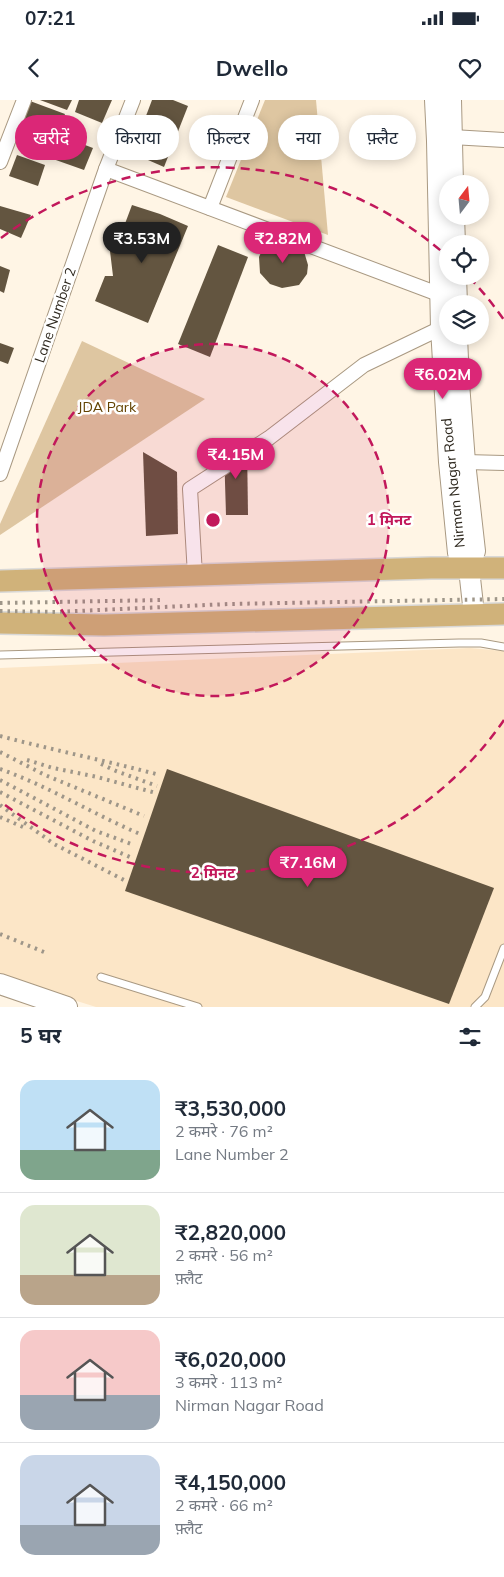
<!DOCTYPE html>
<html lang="hi">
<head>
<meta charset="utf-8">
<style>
	body { margin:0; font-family:Mulish,"Noto Sans Devanagari",sans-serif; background:#f2f2f3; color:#1f2937; height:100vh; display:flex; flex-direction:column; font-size:19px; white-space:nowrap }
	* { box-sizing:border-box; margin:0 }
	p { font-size:16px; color:#747a83 }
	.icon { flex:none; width:28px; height:28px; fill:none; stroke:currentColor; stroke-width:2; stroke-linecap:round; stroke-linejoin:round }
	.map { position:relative; height:907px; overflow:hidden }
	.side { display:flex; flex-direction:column; background:#fff; flex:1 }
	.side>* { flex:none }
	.hud { position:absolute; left:15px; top:15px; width:475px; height:45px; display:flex; gap:10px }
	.needle { width:32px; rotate:16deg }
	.controls { position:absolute; left:439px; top:75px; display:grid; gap:10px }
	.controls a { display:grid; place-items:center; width:50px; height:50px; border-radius:50%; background:#fff; box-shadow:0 2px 12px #0003; font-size:25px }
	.price { position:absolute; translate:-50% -42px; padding:0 11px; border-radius:18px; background:#db2777; color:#fff; font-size:16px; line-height:32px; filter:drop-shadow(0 1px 2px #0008) }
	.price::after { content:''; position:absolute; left:50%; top:30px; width:15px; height:11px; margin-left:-8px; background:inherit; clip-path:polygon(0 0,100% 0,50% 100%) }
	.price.on { background:#222; color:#fff }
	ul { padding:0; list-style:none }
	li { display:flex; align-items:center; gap:15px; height:125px; padding:0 20px }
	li+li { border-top:1px solid #e0e1e3 }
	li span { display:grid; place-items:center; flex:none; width:140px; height:100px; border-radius:15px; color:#555 }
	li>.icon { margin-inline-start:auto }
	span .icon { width:60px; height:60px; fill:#fffc; stroke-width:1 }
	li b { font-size:21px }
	h2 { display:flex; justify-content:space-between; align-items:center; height:60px; padding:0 20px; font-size:21px }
	.pill { padding:0 18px; border-radius:22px; background:#fff; box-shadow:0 2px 12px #0003; font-size:18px; line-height:45px }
	.pill.on { background:#db2777; color:#fff }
	.status { display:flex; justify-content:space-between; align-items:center; height:35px; padding:0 25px; background:#fff; direction:ltr }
	.status svg { height:14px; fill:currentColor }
	header { display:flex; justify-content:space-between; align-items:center; height:65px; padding:0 20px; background:#fff; font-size:22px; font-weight:700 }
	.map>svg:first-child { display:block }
</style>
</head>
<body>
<div class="status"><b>07:21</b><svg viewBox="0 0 49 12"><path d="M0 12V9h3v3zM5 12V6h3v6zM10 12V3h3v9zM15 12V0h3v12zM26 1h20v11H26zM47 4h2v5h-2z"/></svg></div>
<header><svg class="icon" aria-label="back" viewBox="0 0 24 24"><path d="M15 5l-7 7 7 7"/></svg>Dwello<svg class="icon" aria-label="heart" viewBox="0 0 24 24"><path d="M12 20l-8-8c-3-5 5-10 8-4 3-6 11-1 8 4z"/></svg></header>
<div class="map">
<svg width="504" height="907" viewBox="0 0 504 907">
	<rect width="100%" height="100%" fill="#fff5e5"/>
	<path fill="#fce6c7" d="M470 548 504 551V907H96L0 877V568Z"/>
	<g fill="#dec6a1">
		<path d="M265 0H316L328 135 226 97Z"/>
		<path d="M82 241 205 299 0 435V424Z"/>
	</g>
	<g fill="#635540">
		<path d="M40 0H72L67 10Z"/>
		<path d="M79 0H112L102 23 75 12Z"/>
		<path d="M152 0H173L188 6 164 67 132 53Z"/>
		<path d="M30 1 65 14 57 37 23 24Z"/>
		<path d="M27 29 55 39 47 60 20 50Z"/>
		<path d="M61 36 93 48 84 70 53 59Z"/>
		<path d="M17 55 45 65 38 86 9 76Z"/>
		<path d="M132 105 160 114 188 126 148 223 95 201 105 176H113L110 151 135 133 123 129Z"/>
		<path d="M0 106 31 115 21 138 0 129Z"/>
		<path d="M275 138 303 148 308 165 307 174 299 185 282 188 270 184 260 173 259 157 264 146Z"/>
		<path d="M218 145 248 157 210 257 178 244Z"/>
		<path d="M0 166 10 170 4 193 0 191Z"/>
		<path d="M0 243 14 248 8 264 0 261Z"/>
		<path d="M247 344 248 415H226L224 349Z"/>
		<path d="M143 352 177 372 178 434 146 436Z"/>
		<path d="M167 669 494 788 449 904 125 791Z"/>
	</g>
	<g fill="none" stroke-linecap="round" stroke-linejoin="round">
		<g stroke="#a99982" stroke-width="9">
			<g id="lane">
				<path d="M0 555 459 543H481L504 547"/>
				<path d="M101 877 198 907"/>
				<path d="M475 907 485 897 504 848"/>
			</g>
		</g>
		<g stroke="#a99982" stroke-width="16">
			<g id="street">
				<path d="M445 39 452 37 504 40"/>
				<path d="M0 62 24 0"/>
				<path d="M106 69 441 195"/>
				<path d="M210 108 252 0"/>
				<path d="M465 362 504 363"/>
				<path d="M0 374 106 69 133 0"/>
				<path d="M195 475 190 389 269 338 364 265 441 228"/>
			</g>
		</g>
		<g stroke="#a99982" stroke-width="22">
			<g id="secondary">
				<path d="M435 0 437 41 441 228 449 362 458 453 469 469"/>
				<path d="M451 0 453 84"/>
				<path d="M454 116 455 144"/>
				<path d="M456 176 457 204"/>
				<path d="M457 236 459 283 465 362 475 451 469 469 474 514"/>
				<path d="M0 884 67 907"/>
			</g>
		</g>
		<g stroke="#d9d8d6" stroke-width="24">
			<g id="primary">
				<path d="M0 481 431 468H504"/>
				<path d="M0 523 104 525 504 514"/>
			</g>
		</g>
		<use href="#lane" stroke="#fff" stroke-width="7"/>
		<use href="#street" stroke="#fff" stroke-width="14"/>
		<use href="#secondary" stroke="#fff" stroke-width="20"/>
		<use href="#primary" stroke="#d0b27a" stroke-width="21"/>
		<g stroke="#9e9689" stroke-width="4" stroke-dasharray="2.5 5" stroke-linecap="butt">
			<path d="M0 503 164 500"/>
			<path d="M0 511 56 512 228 504 504 499"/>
			<path d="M0 636C53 650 107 661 160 675"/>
			<path d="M0 652 45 675 144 716"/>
			<path d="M27 660 53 668 97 677 156 693"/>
			<path d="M101 664 116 671 157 686"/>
			<path d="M0 669C48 686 93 714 140 734"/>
			<path d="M0 680 96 731 134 745"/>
			<path d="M0 692 93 741 130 757"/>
			<path d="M0 705 54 744 124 780"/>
			<path d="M0 717 23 727"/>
			<path d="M0 834 44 852"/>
		</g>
	</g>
	<circle cx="213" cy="420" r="176" fill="#c2185b" fill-opacity=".12"/>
	<g fill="none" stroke="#c2185b" stroke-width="2.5" stroke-dasharray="9 6">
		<circle cx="213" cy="420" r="176"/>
		<path d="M504 620A353 353 0 0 1 1 702M1 138A353 353 0 0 1 447 156M469 177A353 353 0 0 1 504 220"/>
	</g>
	<g text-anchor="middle" stroke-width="5" stroke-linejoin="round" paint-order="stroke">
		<g font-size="14" fill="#2e281e" stroke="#fff">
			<text transform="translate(55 215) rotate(-71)" y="5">Lane Number 2</text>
			<text transform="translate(453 383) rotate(-96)" y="5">Nirman Nagar Road</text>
		</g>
		<g font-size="14" fill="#634302" stroke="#fff">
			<text x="107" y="312">JDA Park</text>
		</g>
	</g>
	<circle cx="213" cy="420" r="8" fill="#c2185b" stroke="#fff" stroke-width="2.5"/>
	<g font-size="15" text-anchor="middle" font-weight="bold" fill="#c2185b" stroke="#fff" stroke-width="5" stroke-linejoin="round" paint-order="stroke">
		<text x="389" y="425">1 मिनट</text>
		<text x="213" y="778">2 मिनट</text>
	</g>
</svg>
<div class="controls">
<a><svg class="needle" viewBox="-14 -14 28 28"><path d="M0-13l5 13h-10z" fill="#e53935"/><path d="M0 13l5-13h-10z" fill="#747a83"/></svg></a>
<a><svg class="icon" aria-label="locate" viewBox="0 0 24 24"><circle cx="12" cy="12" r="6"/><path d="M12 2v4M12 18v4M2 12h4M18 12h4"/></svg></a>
<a><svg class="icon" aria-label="layers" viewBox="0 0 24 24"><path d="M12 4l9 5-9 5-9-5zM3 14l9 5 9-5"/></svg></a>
</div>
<b class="price on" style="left:142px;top:164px">₹3.53M</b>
<b class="price" style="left:283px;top:164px">₹2.82M</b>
<b class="price" style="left:443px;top:300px">₹6.02M</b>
<b class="price" style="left:236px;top:380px">₹4.15M</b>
<b class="price" style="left:308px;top:788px">₹7.16M</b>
<div class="hud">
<a class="pill on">खरीदें</a>
<a class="pill">किराया</a>
<a class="pill">फ़िल्टर</a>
<a class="pill">नया</a>
<a class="pill">फ़्लैट</a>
</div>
</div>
<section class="side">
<h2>5 घर<svg class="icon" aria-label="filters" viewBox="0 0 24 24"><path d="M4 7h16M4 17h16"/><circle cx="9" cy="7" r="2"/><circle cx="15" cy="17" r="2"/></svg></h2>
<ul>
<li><span style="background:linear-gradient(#bfe0f5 70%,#7fa58c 0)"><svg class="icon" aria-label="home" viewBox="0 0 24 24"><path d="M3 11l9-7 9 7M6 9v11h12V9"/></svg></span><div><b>₹3,530,000</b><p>2 कमरे · 76 m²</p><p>Lane Number 2</p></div></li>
<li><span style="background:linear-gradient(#dfe7d0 70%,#b9a48a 0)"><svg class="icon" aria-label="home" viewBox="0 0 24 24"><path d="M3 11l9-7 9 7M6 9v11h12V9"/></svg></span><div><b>₹2,820,000</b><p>2 कमरे · 56 m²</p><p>फ़्लैट</p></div></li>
<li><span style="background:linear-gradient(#f6c9c9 65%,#9aa5b1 0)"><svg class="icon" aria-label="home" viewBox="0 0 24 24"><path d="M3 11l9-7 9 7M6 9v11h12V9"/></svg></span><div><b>₹6,020,000</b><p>3 कमरे · 113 m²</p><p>Nirman Nagar Road</p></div></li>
<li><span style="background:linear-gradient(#c9d6e8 70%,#9aa5b1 0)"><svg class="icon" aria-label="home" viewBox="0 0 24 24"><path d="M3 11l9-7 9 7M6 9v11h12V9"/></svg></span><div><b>₹4,150,000</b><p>2 कमरे · 66 m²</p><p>फ़्लैट</p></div></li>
</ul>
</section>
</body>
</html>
